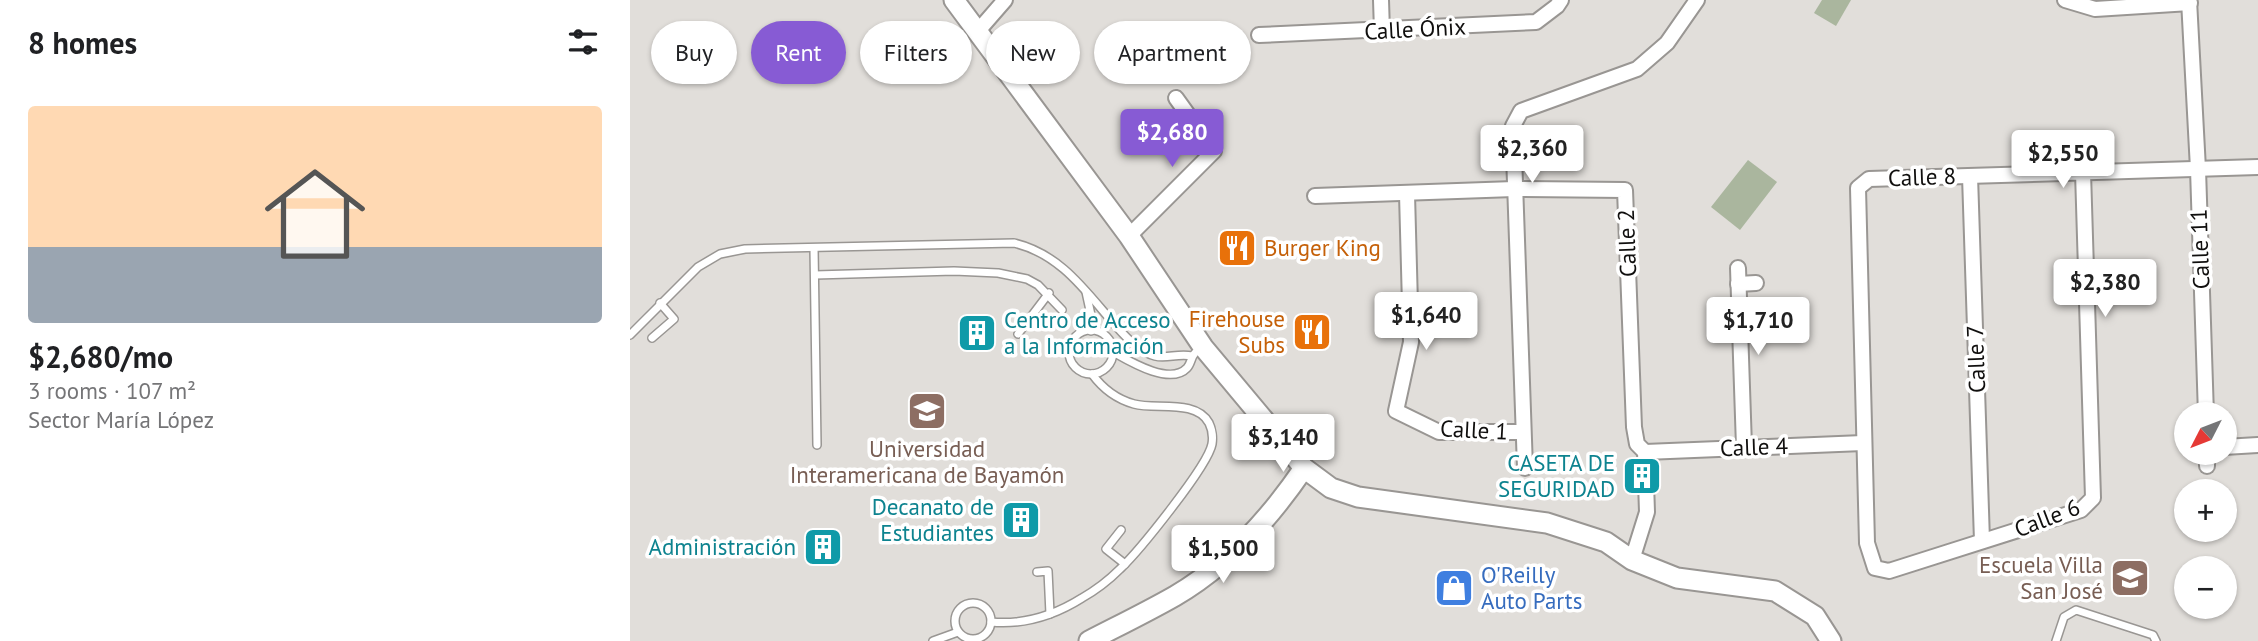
<!DOCTYPE html>
<html lang="en">
<head>
<meta charset="utf-8">
<style>
	body { margin:0; font-family:"PT Sans",sans-serif; background:#f6f6f6; color:#202124; height:100vh; display:flex; flex-direction:column; font-size:26px; white-space:nowrap }
	* { box-sizing:border-box; margin:0 }
	p { font-size:23px; color:#757577 }
	.icon { flex:none; width:38px; height:38px; fill:none; stroke:currentColor; stroke-width:2; stroke-linecap:round; stroke-linejoin:round }
	.map { position:relative; flex:1; overflow:hidden }
	.details { display:flex; flex-direction:column; background:#fff; width:630px }
	.details>* { flex:none }
	.guide { position:absolute; left:21px; top:21px; width:665px; height:63px; display:flex; gap:14px }
	.needle { width:46px; rotate:228deg }
	.fabs { position:absolute; left:1544px; top:402px; display:grid; gap:14px }
	.fabs a { display:grid; place-items:center; width:63px; height:63px; border-radius:50%; background:#fff; box-shadow:0 2px 5px #0004; font-size:35px }
	.price { position:absolute; translate:-50% -60px; padding:0 16px; border-radius:7px; background:#fff; color:#222; font-size:23px; line-height:46px; filter:drop-shadow(0 2px 4px #0008) }
	.price::after { content:''; position:absolute; left:50%; top:42px; width:21px; height:16px; margin-left:-10px; background:inherit; clip-path:polygon(0 0,100% 0,50% 100%) }
	.price.active { background:#875bd4; color:#fff }
	ul { padding:0; list-style:none }
	li { display:grid; align-content:center; gap:14px; height:371px; padding:0 28px }
	li span { display:grid; place-items:center; height:217px; border-radius:7px; color:#555 }
	li>.icon { margin-inline-start:auto }
	span .icon { width:126px; height:126px; fill:#fffc; stroke-width:1 }
	li b { font-size:30px }
	h2 { display:flex; justify-content:space-between; align-items:center; height:84px; padding:0 28px; font-size:30px }
	.chip { padding:0 24px; border-radius:32px; background:#fff; box-shadow:0 2px 5px #0004; font-size:24px; line-height:63px }
	.chip.active { background:#875bd4; color:#fff }
	main { display:flex; flex:1; min-height:0 }
	.map>svg:first-child { display:block }
</style>
</head>
<body>
<main>
<section class="details">
<h2>8 homes<svg class="icon" aria-label="filters" viewBox="0 0 24 24"><path d="M4 7h16M4 17h16"/><circle cx="9" cy="7" r="2"/><circle cx="15" cy="17" r="2"/></svg></h2>
<ul>
<li><span style="background:linear-gradient(#ffd9b3 65%,#9aa5b1 0)"><svg class="icon" aria-label="home" viewBox="0 0 24 24"><path d="M3 11l9-7 9 7M6 9v11h12V9"/></svg></span><div><b>$2,680/mo</b><p>3 rooms · 107 m²</p><p>Sector María López</p></div></li>
</ul>
</section>
<div class="map">
<svg width="1628" height="641" viewBox="0 0 1628 641">
	<rect width="100%" height="100%" fill="#e1deda"/>
	<g fill="#aab69e">
		<path d="M1192 0H1221L1206 26 1184 13Z"/>
		<path d="M1118 160 1147 182 1110 230 1081 207Z"/>
	</g>
	<g fill="none" stroke-linecap="round" stroke-linejoin="round">
		<g stroke="#999693" stroke-width="10">
			<g id="lane">
				<path d="M184 248 187 445"/>
				<path d="M185 275 324 271 368 273 397 279 408 285 432 310"/>
				<path d="M456 292 461 315V331"/>
				<circle cx="461" cy="352" r="22"/>
				<path d="M388 334 419 293"/>
				<path d="M0 335 68 267 90 254 115 249 384 243C431 254 456 292 486 326 496 337 509 352 525 356 537 359 548 353 562 356"/>
				<path d="M22 338 44 319 30 303"/>
				<path d="M483 352C499 361 540 386 557 368 561 364 561 357 565 353"/>
				<path d="M491 530 476 549 495 564"/>
				<path d="M407 572 418 571 420 614"/>
				<circle cx="343" cy="621" r="18"/>
				<path d="M361 622C393 625 425 615 452 598 466 590 479 580 490 569 509 551 578 466 582 444 583 438 582 429 579 423 566 399 526 410 504 404 486 399 473 389 462 374"/>
				<path d="M303 641 328 632"/>
				<path d="M1426 641 1434 617 1446 610 1523 635 1526 641"/>
			</g>
		</g>
		<g stroke="#999693" stroke-width="18">
			<g id="street">
				<path d="M751 0 752 31"/>
				<path d="M1435 0 1465 9 1560 3"/>
				<path d="M1559 0 1568 169 1576 415"/>
				<path d="M348 31 375 0"/>
				<path d="M629 35 906 22 927 6 931 0"/>
				<path d="M1453 172 1463 498 1451 510 1259 571 1245 568 1237 543 1228 188 1239 179 1628 167"/>
				<path d="M1340 176 1352 541"/>
				<path d="M777 194 781 342 766 411 809 432H892"/>
				<path d="M685 196 884 189 995 190 1004 427 1007 444 1015 452 1017 512 1002 560"/>
				<path d="M499 236 584 151 546 98"/>
				<path d="M1108 268 1114 447"/>
				<path d="M1108 284 1126 283"/>
				<path d="M1594 447 1628 445"/>
				<path d="M1015 452 1233 443"/>
				<path d="M1577 453V466"/>
				<path d="M895 468 883 126 891 111 1007 69 1037 43 1067 0"/>
			</g>
		</g>
		<g stroke="#999693" stroke-width="23">
			<g id="secondary">
				<path d="M324 0 499 236 573 347 674 468 701 488 728 497 917 523 976 542 1002 560 1047 578 1145 591 1185 616 1201 641"/>
				<path d="M459 641C488 626 517 612 545 596 598 565 640 518 674 468"/>
			</g>
		</g>
		<use href="#lane" stroke="#fff" stroke-width="7"/>
		<use href="#street" stroke="#fff" stroke-width="14"/>
		<use href="#secondary" stroke="#fff" stroke-width="19"/>
	</g>
	<defs>
		<g id="restaurant-square" transform="scale(2.0125)"><rect x="-9" y="-9" width="18" height="18" rx="4" fill="#e8710a" stroke="#fff"/><path d="M-5-6h1v4h1v-4h1v4h1v-4h1v5L-1.5 .5V6h-2V.5L-5-1ZM5-6V6H3V1.5H1.5Q1.5-4 5-6Z" fill="#fff"/></g>
		<g id="building-square" transform="scale(2.0125)"><rect x="-9" y="-9" width="18" height="18" rx="4" fill="#0f9aa8" stroke="#fff"/><path d="M-4-6H4V6H1V3H-1V6H-4ZM-2.5-4.3h1.7v1.8h-1.7ZM.8-4.3h1.7v1.8H.8ZM-2.5-1h1.7V.8h-1.7ZM.8-1h1.7V.8H.8Z" fill="#fff"/></g>
		<g id="university-square" transform="scale(2.0125)"><rect x="-9" y="-9" width="18" height="18" rx="4" fill="#8d6e63" stroke="#fff"/><path d="M0-5L7-2L0 1L-7-2ZM-4 1L0 2.5L4 1V4Q0 6-4 4Z" fill="#fff"/></g>
		<g id="school-square" transform="scale(2.0125)"><rect x="-9" y="-9" width="18" height="18" rx="4" fill="#8d6e63" stroke="#fff"/><path d="M0-5L7-2L0 1L-7-2ZM-4 1L0 2.5L4 1V4Q0 6-4 4Z" fill="#fff"/></g>
		<g id="shop-square" transform="scale(2.0125)"><rect x="-9" y="-9" width="18" height="18" rx="4" fill="#3f7fe0" stroke="#fff"/><path d="M-5-2.5h2.3a2.7 3.5 0 0 1 5.4 0H5L5.5 6h-11ZM-1.5-2.5h3a1.5 2.3 0 0 0-3 0Z" fill="#fff"/></g>
	</defs>
	<g fill-rule="evenodd">
		<use href="#restaurant-square" x="607" y="248"/>
		<use href="#restaurant-square" x="682" y="332"/>
		<use href="#building-square" x="347" y="333"/>
		<use href="#university-square" x="297" y="411"/>
		<use href="#building-square" x="1012" y="476"/>
		<use href="#building-square" x="391" y="520"/>
		<use href="#building-square" x="193" y="547"/>
		<use href="#school-square" x="1500" y="578"/>
		<use href="#shop-square" x="824" y="588"/>
	</g>
	<g text-anchor="middle" stroke-width="7" stroke-linejoin="round" paint-order="stroke">
		<g font-size="23" fill="#100f0e" stroke="#fff">
			<text transform="translate(785 29) rotate(-3)" y="8">Calle Ónix</text>
			<text transform="translate(1292 177) rotate(-2)" y="8">Calle 8</text>
			<text transform="translate(997 243) rotate(-92)" y="8">Calle 2</text>
			<text transform="translate(1570 249) rotate(-92)" y="8">Calle 11</text>
			<text transform="translate(1346 359) rotate(-92)" y="8">Calle 7</text>
			<text transform="translate(844 430) rotate(3)" y="8">Calle 1</text>
			<text transform="translate(1124 447) rotate(-2)" y="8">Calle 4</text>
			<text transform="translate(1417 518) rotate(-21)" y="8">Calle 6</text>
		</g>
		<g font-size="23" fill="#c56008" stroke="#fff" text-anchor="start">
			<text x="634" y="256">Burger King</text>
			<text x="655" y="327" text-anchor="end">Firehouse<tspan x="655" dy="26">Subs</tspan></text>
		</g>
		<g font-size="23" fill="#0d838f" stroke="#fff" text-anchor="end">
			<text x="374" y="328" text-anchor="start">Centro de Acceso<tspan x="374" dy="26">a la Información</tspan></text>
			<text x="985" y="471">CASETA DE<tspan x="985" dy="26">SEGURIDAD</tspan></text>
			<text x="364" y="515">Decanato de<tspan x="364" dy="26">Estudiantes</tspan></text>
			<text x="166" y="555">Administración</text>
		</g>
		<g font-size="23" fill="#785e54" stroke="#fff">
			<text x="297" y="457">Universidad<tspan x="297" dy="26">Interamericana de Bayamón</tspan></text>
			<text x="1473" y="573" text-anchor="end">Escuela Villa<tspan x="1473" dy="26">San José</tspan></text>
		</g>
		<g font-size="23" fill="#366cbe" stroke="#fff" text-anchor="start">
			<text x="851" y="583">O'Reilly<tspan x="851" dy="26">Auto Parts</tspan></text>
		</g>
	</g>
</svg>
<div class="fabs">
<a><svg class="needle" viewBox="-14 -14 28 28"><path d="M0-13l5 13h-10z" fill="#e53935"/><path d="M0 13l5-13h-10z" fill="#757577"/></svg></a>
<a>+</a>
<a>−</a>
</div>
<b class="price active" style="left:542px;top:169px">$2,680</b>
<b class="price" style="left:902px;top:185px">$2,360</b>
<b class="price" style="left:1433px;top:190px">$2,550</b>
<b class="price" style="left:1475px;top:319px">$2,380</b>
<b class="price" style="left:796px;top:352px">$1,640</b>
<b class="price" style="left:1128px;top:357px">$1,710</b>
<b class="price" style="left:653px;top:474px">$3,140</b>
<b class="price" style="left:593px;top:585px">$1,500</b>
<div class="guide">
<a class="chip">Buy</a>
<a class="chip active">Rent</a>
<a class="chip">Filters</a>
<a class="chip">New</a>
<a class="chip">Apartment</a>
</div>
</div>
</main>
</body>
</html>
